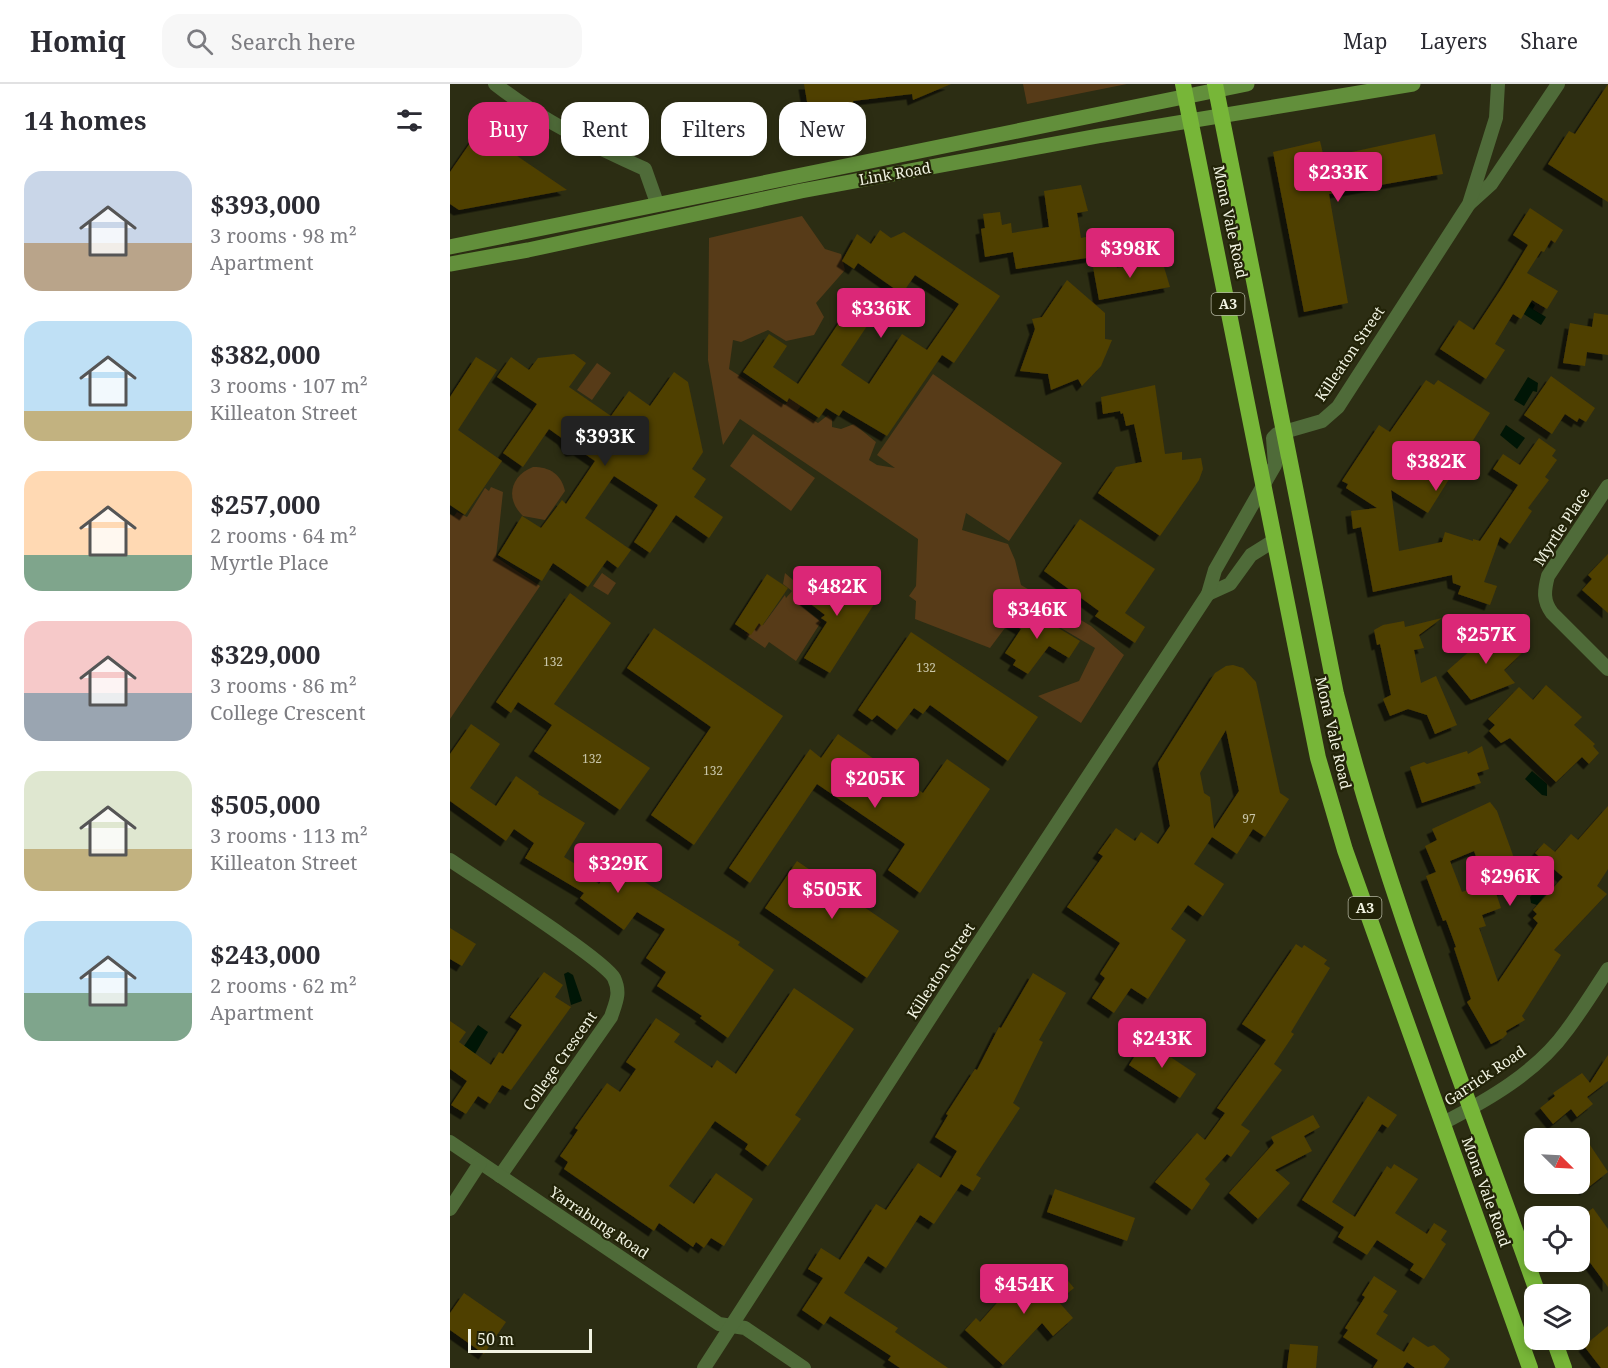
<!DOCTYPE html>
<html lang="en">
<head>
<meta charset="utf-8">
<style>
	body { margin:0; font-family:"Noto Serif",serif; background:#f7f7f7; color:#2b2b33; height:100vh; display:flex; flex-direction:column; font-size:22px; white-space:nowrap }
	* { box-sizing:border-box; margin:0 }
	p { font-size:20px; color:#7c7c81 }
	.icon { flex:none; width:33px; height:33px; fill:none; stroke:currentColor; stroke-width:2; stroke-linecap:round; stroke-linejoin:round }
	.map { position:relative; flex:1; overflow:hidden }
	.sheet { display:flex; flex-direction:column; background:#fff; width:450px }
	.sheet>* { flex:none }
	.banner { position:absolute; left:18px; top:18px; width:570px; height:54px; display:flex; gap:12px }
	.needle { width:39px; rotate:114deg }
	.buttons { position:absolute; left:1074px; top:1044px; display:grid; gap:12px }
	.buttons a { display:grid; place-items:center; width:66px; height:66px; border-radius:12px; background:#fff; box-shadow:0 3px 9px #0003; font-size:30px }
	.scale { position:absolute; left:18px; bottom:15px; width:124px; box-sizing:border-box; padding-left:6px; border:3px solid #f1f3e2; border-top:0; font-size:16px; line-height:21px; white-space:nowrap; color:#f1f3e2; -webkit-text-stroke:4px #222308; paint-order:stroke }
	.price { position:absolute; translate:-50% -51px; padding:0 14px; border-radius:6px; background:#db2777; color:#fff; font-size:20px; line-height:39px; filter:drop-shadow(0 2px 3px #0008) }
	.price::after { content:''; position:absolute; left:50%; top:36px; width:18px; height:14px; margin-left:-9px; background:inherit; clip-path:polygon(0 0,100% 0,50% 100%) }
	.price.selected { background:#222; color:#fff }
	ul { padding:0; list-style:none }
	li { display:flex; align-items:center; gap:18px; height:150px; padding:0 24px }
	li span { display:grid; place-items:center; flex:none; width:168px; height:120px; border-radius:18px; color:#555 }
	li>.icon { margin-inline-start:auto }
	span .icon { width:72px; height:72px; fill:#fffc; stroke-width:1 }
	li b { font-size:26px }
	h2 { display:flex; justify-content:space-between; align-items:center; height:72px; padding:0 24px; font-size:26px }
	.chip { padding:0 21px; border-radius:18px; background:#fff; box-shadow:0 3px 9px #0003; font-size:21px; line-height:54px }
	.chip.selected { background:#db2777; color:#fff }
	header { display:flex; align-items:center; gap:36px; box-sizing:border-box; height:84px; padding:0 30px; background:#fff; border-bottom:2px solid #e1e1e2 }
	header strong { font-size:28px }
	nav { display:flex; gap:33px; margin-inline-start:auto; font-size:21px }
	.search { width:420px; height:54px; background:#f7f7f7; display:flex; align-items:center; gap:15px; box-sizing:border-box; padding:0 21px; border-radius:18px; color:#7c7c81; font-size:22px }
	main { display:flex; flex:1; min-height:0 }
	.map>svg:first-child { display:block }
</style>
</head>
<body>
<header>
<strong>Homiq</strong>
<div class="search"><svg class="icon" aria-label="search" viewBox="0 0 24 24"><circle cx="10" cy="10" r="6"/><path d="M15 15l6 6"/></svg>Search here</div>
<nav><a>Map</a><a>Layers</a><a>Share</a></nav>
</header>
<main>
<section class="sheet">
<h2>14 homes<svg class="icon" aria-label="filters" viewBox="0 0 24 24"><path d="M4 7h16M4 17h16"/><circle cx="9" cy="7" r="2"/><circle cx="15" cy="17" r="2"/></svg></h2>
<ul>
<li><span style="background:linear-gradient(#c9d6e8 60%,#b9a48a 0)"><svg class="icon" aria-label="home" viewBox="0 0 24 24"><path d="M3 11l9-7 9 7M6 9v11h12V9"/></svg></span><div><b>$393,000</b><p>3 rooms · 98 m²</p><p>Apartment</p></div></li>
<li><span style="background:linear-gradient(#bfe0f5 75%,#c2b280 0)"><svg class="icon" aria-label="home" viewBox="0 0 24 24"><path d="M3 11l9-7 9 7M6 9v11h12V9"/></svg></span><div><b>$382,000</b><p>3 rooms · 107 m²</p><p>Killeaton Street</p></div></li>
<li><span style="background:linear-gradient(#ffd9b3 70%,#7fa58c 0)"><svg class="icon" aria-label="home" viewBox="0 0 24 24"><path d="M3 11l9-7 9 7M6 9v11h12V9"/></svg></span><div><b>$257,000</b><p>2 rooms · 64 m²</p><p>Myrtle Place</p></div></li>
<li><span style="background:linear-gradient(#f6c9c9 60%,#9aa5b1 0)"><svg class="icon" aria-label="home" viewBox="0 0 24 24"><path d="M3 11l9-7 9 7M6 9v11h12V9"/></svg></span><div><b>$329,000</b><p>3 rooms · 86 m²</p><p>College Crescent</p></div></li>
<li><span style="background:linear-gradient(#dfe7d0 65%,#c2b280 0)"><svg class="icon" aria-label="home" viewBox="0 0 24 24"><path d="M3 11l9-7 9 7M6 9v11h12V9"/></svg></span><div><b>$505,000</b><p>3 rooms · 113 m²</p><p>Killeaton Street</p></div></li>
<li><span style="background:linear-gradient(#bfe0f5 60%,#7fa58c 0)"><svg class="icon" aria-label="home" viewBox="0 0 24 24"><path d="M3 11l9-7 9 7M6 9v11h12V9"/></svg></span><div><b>$243,000</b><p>2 rooms · 62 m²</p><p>Apartment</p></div></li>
</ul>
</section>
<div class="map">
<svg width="1158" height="1284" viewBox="0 0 1158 1284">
	<defs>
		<filter id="shadow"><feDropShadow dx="-5.5" dy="5.5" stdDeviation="0" flood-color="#0009"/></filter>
	</defs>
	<rect width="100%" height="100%" fill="#2c2d13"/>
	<g fill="#573b18">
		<path d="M573 0H677L577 20Z"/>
		<path d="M352 132 375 165 391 170 395 186 366 219 374 233 364 251 336 257 318 246 291 258 283 256 279 285 335 321 343 310 354 318 347 327 368 339 378 331 382 335V343L391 345 404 340 426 358 419 376 427 381 445 384 427 371 483 290 612 379 559 457 516 429 512 446 558 460 565 476 571 501 641 542 674 571 631 639 588 612 629 597 645 564 572 521 540 564 465 535 466 517 459 512 466 502 468 455 290 335 273 361 258 276 259 154Z"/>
		<path d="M147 279 161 289 142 316 127 306Z"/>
		<path d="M303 350 365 394 341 427 280 382Z"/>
		<path d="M83 383C100 383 111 390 115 407L95 436 73 432C55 415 60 392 83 383Z"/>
		<path d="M41 403 53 408 46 473 90 502 0 635V430L4 432 7 428 17 433 35 404 39 407Z"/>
		<path d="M152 489 166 499 158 511 143 502Z"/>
		<path d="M335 489 351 503 349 520 371 538 346 577 319 558 315 564 296 551 307 538 313 541 335 511 336 514 342 507 333 500Z"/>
	</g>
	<g fill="#001606">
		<path d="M1080 217 1085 221 1083 225 1096 233 1091 241 1072 229Z"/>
		<path d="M1078 293 1088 299 1087 308 1083 307 1074 322 1064 316Z"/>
		<path d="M1056 341 1075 354 1067 365 1050 351Z"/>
		<path d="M1082 687 1097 700V712L1092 711 1075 695Z"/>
		<path d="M1093 799 1101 802 1100 805 1087 821 1081 819 1080 813Z"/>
		<path d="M118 888 123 891 132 917 121 921 114 890Z"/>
		<path d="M28 941 38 948 25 970 14 962Z"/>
	</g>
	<g fill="#503f04" fill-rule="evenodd" filter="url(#shadow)">
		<path d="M354 0H501L463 16 462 10 403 17 404 23 387 26 389 37 374 40 370 30 359 29Z"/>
		<path d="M1158 0V118L1098 80 1119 47 1125 50Z"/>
		<path d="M29 46 117 106 9 126 0 120V88Z"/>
		<path d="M985 50 993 90 879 110 898 219 854 228 823 68 870 57 874 74Z"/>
		<path d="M631 101 638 127 627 129 631 154 640 152 643 173 566 185 563 168 535 173 531 145 535 144 533 130 550 128 552 141 561 139 562 149 599 143 594 107Z"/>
		<path d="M1080 124 1113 146 1105 159 1101 156 1094 168 1091 167 1077 189 1108 207 1097 225 1082 216 1071 235 1063 230 1045 260 1055 266 1036 295 990 265 1009 236 1024 246 1053 202 1078 161 1063 151Z"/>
		<path d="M430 146 441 154 454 148 550 212 504 279 492 271 437 352 393 326 389 332 376 324 369 334 339 314 337 318 293 288 319 250 337 262 323 283 348 300 402 219 423 233 391 281 419 300 452 250 477 266 509 220 465 191 452 210 408 179 404 185 392 177 407 150 421 160Z"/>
		<path d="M711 173 720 203 649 216 643 183 666 179 667 184Z"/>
		<path d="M617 196 655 229V255L662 256 651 282 632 302 628 295 601 306 598 290 570 287 585 245 582 235 592 233Z"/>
		<path d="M1144 229 1158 231V271L1137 268 1135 282 1113 279 1120 239 1142 243Z"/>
		<path d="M124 270 136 279 119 303 161 332 179 307 200 322 224 288 238 298 253 368 242 385 256 395 244 413 273 433 259 454 226 431 200 469 184 458 208 421 164 392 135 434 181 466 168 484 157 476 138 503 103 479 92 497 48 471 72 432 91 444 112 416 116 420 145 377 129 366 121 367 113 355 99 345 73 383 53 369 87 320 47 293 61 273 79 286 88 274Z"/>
		<path d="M26 273 47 286 8 346 52 377 15 431 0 421V313Z"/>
		<path d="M1101 292 1145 324 1136 338 1129 334 1127 338 1115 330 1102 350 1074 331Z"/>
		<path d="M976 296 984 301 988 296 1040 329 978 429 941 406 949 467 992 458 995 448 1023 457V455L1030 457 1068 401 1043 385 1053 370 1070 381 1089 354 1106 366 1102 372 1107 376 1095 393 1099 396 1078 424 1082 427 1060 460 1050 453 1034 498 1047 502 1040 521 1008 510 1011 502 1003 499 1002 491 923 508 911 443 903 445 901 427 927 424 896 404 898 400 892 397 929 341 940 348Z"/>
		<path d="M705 301 715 370 732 368V376L751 374 753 385 749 396 710 452 648 409 666 383 692 378 684 340 676 342 673 329 671 330 670 327 653 330 651 313Z"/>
		<path d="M630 435 705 485 675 529 695 543 685 559 645 532 649 527 594 487Z"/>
		<path d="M1158 470V529L1132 506 1142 495 1138 491Z"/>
		<path d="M373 486 400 502 403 498 428 514 380 589 354 574 377 538 371 534 375 531 353 514Z"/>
		<path d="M317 490 338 504 312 542 309 539 301 551 285 540Z"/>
		<path d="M120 509 161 539 104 620 200 684 170 726 84 667 102 641 68 618 61 629 46 618Z"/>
		<path d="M572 522 630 557 619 574 599 562 578 590 563 581 566 576 555 569 571 545 561 539Z"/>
		<path d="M992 534 969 551 974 564 964 566 971 599 986 592 1007 641 985 650 977 631 958 625 940 632 933 615 941 611 930 560 927 561 924 546 933 541 954 537 955 543Z"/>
		<path d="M1048 542 1073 568 1054 586 1065 599 1021 616 997 587Z"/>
		<path d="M204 544 333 632 244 761 201 731 261 643 177 584Z"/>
		<path d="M461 548 588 633 558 677 480 621 473 630 464 624 447 646 427 631 422 636 408 626Z"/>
		<path d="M783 581 793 584 806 598 830 709 839 715 815 753 803 745 787 770 762 753 744 780 774 800 753 832 738 821 721 845 736 856 698 915 681 904 664 929 642 914 655 894 650 890 670 859 617 823 653 772 648 769 666 744 685 757 691 748 708 760 720 742 708 679 765 589 776 582ZM776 646 789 707 764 745 760 713 754 709 750 689Z"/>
		<path d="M1096 601 1132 633 1124 641 1145 660 1143 662 1149 669 1139 680 1132 673 1106 698 1060 654 1051 659 1039 647 1045 641 1038 635 1069 603 1083 616Z"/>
		<path d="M21 640 50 660 20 704 46 722 66 692 89 708 88 710 135 739 114 773 127 781 126 784 149 800 171 770 195 788 190 795 290 858 288 861 324 886 278 954 250 934 252 932 207 902 216 888 196 874 215 845 187 828 174 846 130 814 134 809 75 774 84 759 64 745 56 757 0 717V670Z"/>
		<path d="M388 650 473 709 497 675 540 705 470 809 438 786 455 760 367 700 300 799 279 784 360 665 371 674Z"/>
		<path d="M1032 662 1039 685 1027 689 1031 699 972 719 960 683 974 678 977 680 1017 667 1018 670Z"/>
		<path d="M1040 718 1047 727 1068 785 1053 790 1058 805 1046 809 1051 824 1032 831 1036 842 1029 844 1048 898 1088 839 1083 834 1087 830 1083 826 1113 793 1085 769 1094 759 1105 768 1121 750 1128 756 1158 722V785L1147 802 1157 810 1104 866 1111 871 1072 932 1075 936 1056 947 1057 950 1053 954 1041 960 1017 918 1021 915 1004 864 1006 863 996 836 993 837 976 792 986 788 975 762 987 756 982 745ZM1024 767 1036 800 1012 808 1000 777Z"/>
		<path d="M347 777 449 847 417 894 315 824Z"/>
		<path d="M0 844 26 860 12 882 0 875Z"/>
		<path d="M846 860 852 864 854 861 877 876 874 880 880 884 841 948 844 950 824 980 832 986 791 1041 800 1047 781 1073 777 1070 755 1095 760 1100 742 1126 705 1098 747 1049 755 1056 775 1029 767 1024 816 956 792 940Z"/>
		<path d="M94 888 113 901 105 913 121 923 61 1006 52 1001 40 1020 28 1012 16 1030 1 1021 17 997 0 985V937L16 948 9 958 41 981 49 968 53 970 72 941 60 933Z"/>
		<path d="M583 889 616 909 589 956 593 958 566 1013 563 1019 570 1024 526 1091 531 1094 523 1107 511 1100 484 1140 470 1131 436 1184 418 1172 394 1209 448 1244 445 1248 498 1284H450L438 1276 441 1272 380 1232 374 1241 352 1226 373 1194 358 1185 371 1164 390 1176 426 1120 436 1126 468 1079 491 1094 507 1067 485 1053 498 1031 496 1030 525 985 527 986 549 943 551 944Z"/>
		<path d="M344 904 404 945 345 1031 351 1035 318 1082 295 1065 298 1060 265 1037 219 1102 244 1120 266 1089 303 1115 274 1162 261 1154 254 1164 246 1158 243 1163 209 1139 204 1147 114 1085 118 1078 110 1072 128 1046 125 1044 157 999 170 1008 186 985 176 978 206 934 230 950 224 958 262 984 267 976 286 990Z"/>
		<path d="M695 956 746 990 730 1014 679 981Z"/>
		<path d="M1158 971V997L1137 1013 1143 1020 1127 1033 1121 1025 1103 1040 1090 1024 1105 1012 1103 1009 1132 989 1140 999Z"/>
		<path d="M918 1012 947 1031 938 1044 932 1040 882 1118 905 1133 937 1082 941 1085 944 1080 968 1095 945 1129 977 1150 984 1139 997 1147 991 1156 996 1160 974 1195 960 1186 964 1180 927 1156 917 1171 888 1153 894 1143 852 1116Z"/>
		<path d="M863 1031 870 1043 854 1052 862 1067 825 1086 840 1099 808 1135 779 1109 824 1059 821 1053Z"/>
		<path d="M1130 1046 1158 1088 1135 1106 1130 1097Z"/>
		<path d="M605 1105 685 1134 677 1157 597 1128Z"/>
		<path d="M1143 1124 1158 1145V1203L1130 1165V1134Z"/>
		<path d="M604 1180 624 1204 608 1217 623 1234 603 1252 592 1239 553 1281 515 1246 526 1234 530 1238 553 1212 557 1215 587 1190 590 1193Z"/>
		<path d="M924 1192 947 1207 933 1228 938 1231 926 1250 954 1268 963 1253 978 1263 984 1261 1000 1275 994 1284H965L957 1278 953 1284H923L928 1276 893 1253 898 1246 895 1244 915 1213 912 1211Z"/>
		<path d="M14 1209 56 1238 34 1270 0 1246V1229Z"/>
		<path d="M1158 1242V1284H1151L1134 1262Z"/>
		<path d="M840 1260 868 1262 866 1284H837Z"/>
	</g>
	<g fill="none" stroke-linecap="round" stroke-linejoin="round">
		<g stroke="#4f6b39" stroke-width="14">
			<path d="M45 0C91 36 143 62 195 85L207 119"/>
			<path d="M1020 119 1041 100 1108 0"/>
			<path d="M1158 402 1098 492C1094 507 1093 517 1102 529L1158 585"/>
			<path d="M758 510 780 500 801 471 825 456"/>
			<path d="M0 776C26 794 154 875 164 894 171 909 166 918 161 933L50 1092"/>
			<path d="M993 1039C1038 1016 1087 988 1117 946 1132 926 1145 905 1158 885"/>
			<path d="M0 1058 269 1240 295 1244 354 1284"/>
			<path d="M0 1125 30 1079"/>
			<path d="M254 1284 522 869 758 510 765 486 825 381 823 354 827 350 872 337 888 323 1019 120 1046 34 1048 0"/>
		</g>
		<g stroke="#628f3b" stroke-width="15">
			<path d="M0 163 797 0"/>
			<path d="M0 180 78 166 351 107 648 52 963 0"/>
		</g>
		<g stroke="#77b638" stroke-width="16">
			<path d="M733 0 868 674 895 766 1080 1284"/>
			<path d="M765 0 886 610C938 815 1018 1012 1088 1210"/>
			<path d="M1104 1256 1114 1284"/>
		</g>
	</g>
	<g text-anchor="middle" stroke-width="4.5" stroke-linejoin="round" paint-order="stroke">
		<g font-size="12" fill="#c9c6aa">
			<text x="103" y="582">132</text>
			<text x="476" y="588">132</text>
			<text x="142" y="679">132</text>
			<text x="263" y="691">132</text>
			<text x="799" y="739">97</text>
		</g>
		<g fill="#222308" stroke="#b3b5a1" stroke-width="1.5">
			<rect x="761.5" y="209" width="33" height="22" rx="4.5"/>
			<rect x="898.5" y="813" width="33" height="22" rx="4.5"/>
		</g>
		<g font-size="14" font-weight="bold" fill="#f1f3e2">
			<text x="778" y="225">A3</text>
			<text x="915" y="829">A3</text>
		</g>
		<g font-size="15" fill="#f1f3e2" stroke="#222308">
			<text transform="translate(445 90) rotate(-10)" y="5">Link Road</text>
			<text transform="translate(780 138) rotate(78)" y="5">Mona Vale Road</text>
			<text transform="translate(900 270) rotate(-56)" y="5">Killeaton Street</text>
			<text transform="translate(1112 443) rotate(-57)" y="5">Myrtle Place</text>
			<text transform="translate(883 649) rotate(77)" y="5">Mona Vale Road</text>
			<text transform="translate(491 887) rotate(-57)" y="5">Killeaton Street</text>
			<text transform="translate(110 977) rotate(-55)" y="5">College Crescent</text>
			<text transform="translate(1035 992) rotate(-34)" y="5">Garrick Road</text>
			<text transform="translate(1036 1108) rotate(70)" y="5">Mona Vale Road</text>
			<text transform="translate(149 1139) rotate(34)" y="5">Yarrabung Road</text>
		</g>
	</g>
</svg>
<div class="buttons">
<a><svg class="needle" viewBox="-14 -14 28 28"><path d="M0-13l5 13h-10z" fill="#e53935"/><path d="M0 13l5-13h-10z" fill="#7c7c81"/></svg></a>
<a><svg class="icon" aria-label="locate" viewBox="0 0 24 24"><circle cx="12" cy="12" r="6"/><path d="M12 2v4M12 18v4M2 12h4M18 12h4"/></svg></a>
<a><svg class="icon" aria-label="layers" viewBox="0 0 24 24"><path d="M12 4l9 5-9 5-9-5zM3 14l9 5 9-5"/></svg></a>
</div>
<div class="scale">50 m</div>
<b class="price" style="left:888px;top:119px">$233K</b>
<b class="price" style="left:680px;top:195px">$398K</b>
<b class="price" style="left:431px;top:255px">$336K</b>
<b class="price selected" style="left:155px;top:383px">$393K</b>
<b class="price" style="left:986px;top:408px">$382K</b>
<b class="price" style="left:387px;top:533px">$482K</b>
<b class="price" style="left:587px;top:556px">$346K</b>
<b class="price" style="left:1036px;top:581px">$257K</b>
<b class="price" style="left:425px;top:725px">$205K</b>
<b class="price" style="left:168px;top:810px">$329K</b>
<b class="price" style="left:1060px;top:823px">$296K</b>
<b class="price" style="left:382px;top:836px">$505K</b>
<b class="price" style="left:712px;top:985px">$243K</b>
<b class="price" style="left:574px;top:1231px">$454K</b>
<div class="banner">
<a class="chip selected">Buy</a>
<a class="chip">Rent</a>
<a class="chip">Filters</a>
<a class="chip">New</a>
</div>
</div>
</main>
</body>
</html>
